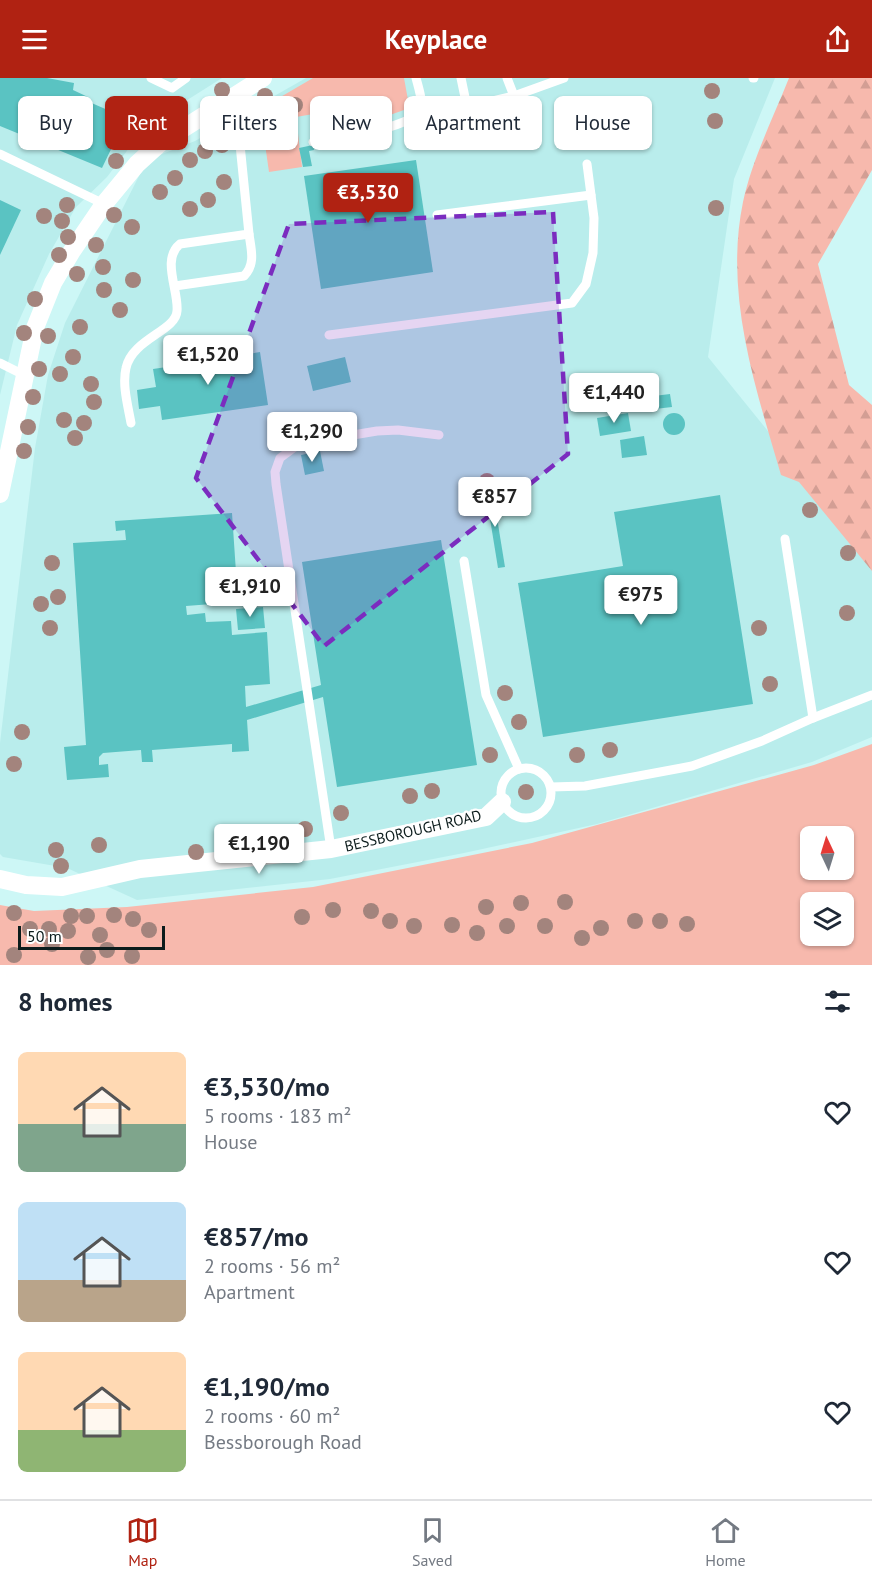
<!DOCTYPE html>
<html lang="en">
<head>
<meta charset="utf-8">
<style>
	body { margin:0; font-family:"PT Sans",sans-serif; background:#f6f6f7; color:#1f2937; height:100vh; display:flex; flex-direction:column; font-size:22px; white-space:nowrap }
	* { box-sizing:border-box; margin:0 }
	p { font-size:20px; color:#747a83 }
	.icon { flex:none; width:33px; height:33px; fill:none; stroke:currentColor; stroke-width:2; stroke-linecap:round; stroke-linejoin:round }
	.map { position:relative; height:887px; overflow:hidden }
	.drawer { display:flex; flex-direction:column; background:#fff; flex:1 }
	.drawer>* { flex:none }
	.guide { position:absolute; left:18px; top:18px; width:837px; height:54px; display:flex; gap:12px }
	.needle { width:39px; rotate:356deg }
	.fabs { position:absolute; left:800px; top:748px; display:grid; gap:12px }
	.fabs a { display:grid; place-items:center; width:54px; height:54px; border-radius:9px; background:#fff; box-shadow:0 2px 4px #0004; font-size:30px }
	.scale { position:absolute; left:18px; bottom:15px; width:147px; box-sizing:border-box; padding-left:6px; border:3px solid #0c1c1c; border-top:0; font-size:16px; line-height:21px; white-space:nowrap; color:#0c1c1c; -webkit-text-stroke:4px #fff; paint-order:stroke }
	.price { position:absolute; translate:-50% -51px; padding:0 14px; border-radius:6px; background:#fff; color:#222; font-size:20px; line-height:39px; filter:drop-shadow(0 2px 3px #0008) }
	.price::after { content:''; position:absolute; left:50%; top:36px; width:18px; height:14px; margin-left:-9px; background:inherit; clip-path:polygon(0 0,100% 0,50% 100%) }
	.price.active { background:#b02212; color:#fff }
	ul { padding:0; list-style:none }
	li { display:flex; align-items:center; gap:18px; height:150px; padding:0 18px }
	li span { display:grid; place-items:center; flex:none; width:168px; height:120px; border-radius:9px; color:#555 }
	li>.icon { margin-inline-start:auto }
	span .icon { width:72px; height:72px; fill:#fffc; stroke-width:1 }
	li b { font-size:26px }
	h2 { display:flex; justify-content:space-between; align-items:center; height:72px; padding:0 18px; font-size:26px }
	.pill { padding:0 21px; border-radius:9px; background:#fff; box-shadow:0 2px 4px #0004; font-size:21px; line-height:54px }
	.pill.active { background:#b02212; color:#fff }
	header { display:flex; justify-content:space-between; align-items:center; height:78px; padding:0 18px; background:#b02212; color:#fff; font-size:27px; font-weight:800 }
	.tabs { display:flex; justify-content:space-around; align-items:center; height:84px; border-top:2px solid #e0e1e3; background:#fff; font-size:16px; color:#747a83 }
	.tabs a { display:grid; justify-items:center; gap:3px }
	.tabs .active { color:#b02212 }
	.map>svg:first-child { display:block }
</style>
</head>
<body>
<header><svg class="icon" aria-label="menu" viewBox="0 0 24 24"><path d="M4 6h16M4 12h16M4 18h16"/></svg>Keyplace<svg class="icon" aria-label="share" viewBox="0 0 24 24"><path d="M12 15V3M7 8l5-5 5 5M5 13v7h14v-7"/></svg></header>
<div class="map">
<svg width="872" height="887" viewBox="0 0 872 887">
	<defs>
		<pattern id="forest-firs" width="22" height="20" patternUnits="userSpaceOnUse" patternTransform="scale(1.5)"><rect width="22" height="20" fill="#f7b9ad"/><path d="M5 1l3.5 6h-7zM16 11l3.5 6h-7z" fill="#d39e94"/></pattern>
	</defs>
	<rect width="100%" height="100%" fill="#cdf7f6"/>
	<g fill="#b9edec">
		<path d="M0 0H222L173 31 136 61 107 99 76 129 49 176 17 247 0 317Z"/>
		<path d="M306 0H775L734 101 708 279 872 482V659L812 684 597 746 464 775 330 801 137 822 67 790 3 779 0 776V665L35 370 48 297 65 245 147 82 195 63Z"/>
	</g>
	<g fill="#f7b9ad" fill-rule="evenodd">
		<path d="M313 0H404L408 22 404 32 387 38 383 24 296 39 302 89 269 94 260 31Z"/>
		<path d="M872 666V887H0V827L34 833 127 829 313 809 532 765 814 687ZM810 759H843V792H810ZM810 825H843V858H810Z"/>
	</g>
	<path fill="url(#forest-firs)" d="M789 0H872V92L818 186 849 307 872 327V493L799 404 781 397C755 308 724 217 743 124 752 82 773 40 789 0Z"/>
	<g fill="#5ac3c2">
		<path d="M0 0H47L74 5 73 12 88 19 87 23 126 40 102 90 0 48Z"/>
		<path d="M313 67 314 72 309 73 312 88 303 89 299 70Z"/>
		<path d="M416 82 433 194 321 211 304 98Z"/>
		<path d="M0 122 21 132 0 177Z"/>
		<path d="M240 267 242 277 260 274 268 327 162 342 160 328 139 331 137 312 156 309 153 291 214 282 213 270Z"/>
		<path d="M345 279 351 304 313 313 307 288Z"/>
		<path d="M670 316 672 329 655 331 654 318Z"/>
		<path d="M628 335 631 353 600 358 597 340Z"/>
		<circle cx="674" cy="346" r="11"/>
		<path d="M644 358 647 377 622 380 620 362Z"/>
		<path d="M320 373 324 393 305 397 301 377Z"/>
		<path d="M492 409 505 489 498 490 485 410Z"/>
		<path d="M720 417 753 626 543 659 518 505 623 488 614 434Z"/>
		<path d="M232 435 238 524 186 528 187 537 205 535 206 544 231 543 232 557 267 554 270 606 245 608 246 629 321 607 302 484 441 462 477 687 337 709 323 619 247 642 249 673 232 674V666L152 672 153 684H142L141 672 103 675 99 679V687L108 686 109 699 67 702 64 669 86 667 73 465 126 462 125 452 116 453 115 443Z"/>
		<path d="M263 529 265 550 238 552 236 531Z"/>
	</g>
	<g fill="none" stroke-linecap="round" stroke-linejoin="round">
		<g stroke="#fff" stroke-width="9">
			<path d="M151 0 172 10 186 0"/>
			<path d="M461 0 467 29 514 18 564 0"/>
			<path d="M507 0 514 18"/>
			<path d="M753 0H754"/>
			<path d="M313 64C334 60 411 51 420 32 424 25 418 8 416 0"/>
			<path d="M0 76 104 126"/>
			<path d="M437 137 591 117"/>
			<path d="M175 208 244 198C256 186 251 171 249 156"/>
			<path d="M329 257 572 225 586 206 593 175 594 140 587 86"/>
			<path d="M0 285 24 297"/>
			<path d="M131 345C128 328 122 307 126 290 132 261 176 253 177 233 179 213 161 181 180 166L249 156 235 17"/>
			<path d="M785 461 813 640"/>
			<path d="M464 483 486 617 519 691"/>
			<circle cx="526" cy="715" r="25"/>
			<path d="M551 709 585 708 692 688 762 663 813 640 872 617"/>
			<path d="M331 771 276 406 275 394 280 380 299 366 377 353 398 352 439 357"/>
		</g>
		<g stroke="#fff" stroke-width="18">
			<path d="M0 416 35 250 53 205 72 173 104 126 137 86 159 66 263 0"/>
			<path d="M0 801 26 807 62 809 140 791 331 771 486 739 502 724"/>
		</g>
	</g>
	<g fill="#a3847d">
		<circle cx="222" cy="12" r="8"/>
		<circle cx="712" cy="13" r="8"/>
		<circle cx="265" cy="18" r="8"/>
		<circle cx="295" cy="27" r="8"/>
		<circle cx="715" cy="43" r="8"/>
		<circle cx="222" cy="67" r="8"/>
		<circle cx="205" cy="73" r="8"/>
		<circle cx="190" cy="82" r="8"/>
		<circle cx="116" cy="83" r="8"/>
		<circle cx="175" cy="100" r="8"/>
		<circle cx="224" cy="104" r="8"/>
		<circle cx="160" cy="114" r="8"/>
		<circle cx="208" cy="122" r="8"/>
		<circle cx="67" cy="127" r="8"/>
		<circle cx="716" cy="130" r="8"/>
		<circle cx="190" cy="131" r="8"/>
		<circle cx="114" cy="137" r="8"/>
		<circle cx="44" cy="138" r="8"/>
		<circle cx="62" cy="143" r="8"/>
		<circle cx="132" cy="149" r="8"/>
		<circle cx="68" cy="159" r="8"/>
		<circle cx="96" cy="167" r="8"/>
		<circle cx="59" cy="177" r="8"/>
		<circle cx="103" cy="189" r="8"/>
		<circle cx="77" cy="196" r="8"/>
		<circle cx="133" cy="202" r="8"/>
		<circle cx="104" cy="212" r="8"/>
		<circle cx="35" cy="221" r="8"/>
		<circle cx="120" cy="232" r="8"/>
		<circle cx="80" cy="249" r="8"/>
		<circle cx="24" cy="255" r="8"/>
		<circle cx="48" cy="258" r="8"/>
		<circle cx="73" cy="279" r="8"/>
		<circle cx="39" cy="291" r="8"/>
		<circle cx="60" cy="296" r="8"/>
		<circle cx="91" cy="306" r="8"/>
		<circle cx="33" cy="319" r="8"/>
		<circle cx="94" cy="324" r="8"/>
		<circle cx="64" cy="342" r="8"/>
		<circle cx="84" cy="345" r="8"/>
		<circle cx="28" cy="349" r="8"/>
		<circle cx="75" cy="360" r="8"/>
		<circle cx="24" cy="373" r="8"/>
		<circle cx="487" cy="403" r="8"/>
		<circle cx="810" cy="432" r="8"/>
		<circle cx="848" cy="475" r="8"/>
		<circle cx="52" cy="485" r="8"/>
		<circle cx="58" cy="519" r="8"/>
		<circle cx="41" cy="526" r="8"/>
		<circle cx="847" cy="535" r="8"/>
		<circle cx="50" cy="550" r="8"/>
		<circle cx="759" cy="550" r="8"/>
		<circle cx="770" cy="606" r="8"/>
		<circle cx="505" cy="615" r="8"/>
		<circle cx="519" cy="644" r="8"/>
		<circle cx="22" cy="654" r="8"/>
		<circle cx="610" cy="672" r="8"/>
		<circle cx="490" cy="677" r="8"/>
		<circle cx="577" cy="677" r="8"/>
		<circle cx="14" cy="686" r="8"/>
		<circle cx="432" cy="713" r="8"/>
		<circle cx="526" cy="714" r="8"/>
		<circle cx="410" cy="718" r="8"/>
		<circle cx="341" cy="735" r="8"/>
		<circle cx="305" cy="751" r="8"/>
		<circle cx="99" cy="767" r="8"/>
		<circle cx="56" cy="772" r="8"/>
		<circle cx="196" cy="774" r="8"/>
		<circle cx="61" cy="788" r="8"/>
		<circle cx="565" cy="824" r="8"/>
		<circle cx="521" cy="825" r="8"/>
		<circle cx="486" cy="829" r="8"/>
		<circle cx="333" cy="832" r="8"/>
		<circle cx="371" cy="833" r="8"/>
		<circle cx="14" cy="835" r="8"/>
		<circle cx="114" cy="837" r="8"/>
		<circle cx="71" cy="838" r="8"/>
		<circle cx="87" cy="838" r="8"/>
		<circle cx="302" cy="839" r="8"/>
		<circle cx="133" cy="841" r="8"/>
		<circle cx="390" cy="843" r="8"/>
		<circle cx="635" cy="843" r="8"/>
		<circle cx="660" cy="843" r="8"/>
		<circle cx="687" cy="846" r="8"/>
		<circle cx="452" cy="847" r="8"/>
		<circle cx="414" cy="848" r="8"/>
		<circle cx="507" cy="848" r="8"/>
		<circle cx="545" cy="848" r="8"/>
		<circle cx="601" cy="850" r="8"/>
		<circle cx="30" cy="851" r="8"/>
		<circle cx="49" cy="851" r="8"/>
		<circle cx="149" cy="852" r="8"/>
		<circle cx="68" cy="853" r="8"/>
		<circle cx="477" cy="855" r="8"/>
		<circle cx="100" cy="857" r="8"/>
		<circle cx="582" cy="860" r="8"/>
		<circle cx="52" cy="866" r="8"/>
		<circle cx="107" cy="872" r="8"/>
		<circle cx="14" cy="877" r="8"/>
		<circle cx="132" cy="878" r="8"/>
		<circle cx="88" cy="879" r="8"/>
	</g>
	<path fill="#7b2cbf" fill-opacity="0.2" stroke="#7b2cbf" stroke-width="4.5" stroke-dasharray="12 8" stroke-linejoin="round" d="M553 134 568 376 324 568 196 400 289 146Z"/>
	<g text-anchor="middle" stroke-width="4.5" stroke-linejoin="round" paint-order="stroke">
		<g font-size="15" fill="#0c1c1c" stroke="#fff">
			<text transform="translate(413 753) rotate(-13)" y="5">BESSBOROUGH ROAD</text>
		</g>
	</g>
</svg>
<div class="fabs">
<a><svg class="needle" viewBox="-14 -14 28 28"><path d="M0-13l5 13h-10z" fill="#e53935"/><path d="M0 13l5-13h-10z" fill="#747a83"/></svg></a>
<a><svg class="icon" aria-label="layers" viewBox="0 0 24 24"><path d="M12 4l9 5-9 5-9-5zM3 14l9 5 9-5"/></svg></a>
</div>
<div class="scale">50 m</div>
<b class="price active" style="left:368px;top:146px">€3,530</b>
<b class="price" style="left:208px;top:308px">€1,520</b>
<b class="price" style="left:614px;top:346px">€1,440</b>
<b class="price" style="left:312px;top:385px">€1,290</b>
<b class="price" style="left:495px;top:450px">€857</b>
<b class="price" style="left:250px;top:540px">€1,910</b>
<b class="price" style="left:641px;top:548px">€975</b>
<b class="price" style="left:259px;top:797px">€1,190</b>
<div class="guide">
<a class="pill">Buy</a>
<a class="pill active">Rent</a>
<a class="pill">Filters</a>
<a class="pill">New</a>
<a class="pill">Apartment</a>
<a class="pill">House</a>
</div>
</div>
<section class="drawer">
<h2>8 homes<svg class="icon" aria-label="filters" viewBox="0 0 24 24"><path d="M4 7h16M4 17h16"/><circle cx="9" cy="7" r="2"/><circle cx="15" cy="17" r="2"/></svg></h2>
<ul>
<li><span style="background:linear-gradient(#ffd9b3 60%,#7fa58c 0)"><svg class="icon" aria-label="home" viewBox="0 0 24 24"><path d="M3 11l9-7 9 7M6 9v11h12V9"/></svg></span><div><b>€3,530/mo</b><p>5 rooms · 183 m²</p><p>House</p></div><svg class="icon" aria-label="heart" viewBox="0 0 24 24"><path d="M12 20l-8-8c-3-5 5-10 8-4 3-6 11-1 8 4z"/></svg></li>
<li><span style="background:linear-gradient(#bfe0f5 65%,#b9a48a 0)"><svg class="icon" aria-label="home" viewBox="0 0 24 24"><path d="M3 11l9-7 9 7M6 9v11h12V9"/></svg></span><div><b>€857/mo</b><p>2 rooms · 56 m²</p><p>Apartment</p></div><svg class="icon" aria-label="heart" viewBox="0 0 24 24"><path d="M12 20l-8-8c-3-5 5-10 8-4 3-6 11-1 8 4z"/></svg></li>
<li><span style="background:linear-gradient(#ffd9b3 65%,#8fb573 0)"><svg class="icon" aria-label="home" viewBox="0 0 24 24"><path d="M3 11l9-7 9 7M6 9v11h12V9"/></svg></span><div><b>€1,190/mo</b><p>2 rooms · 60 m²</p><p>Bessborough Road</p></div><svg class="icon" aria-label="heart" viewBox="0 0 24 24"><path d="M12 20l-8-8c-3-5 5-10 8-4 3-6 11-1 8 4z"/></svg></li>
</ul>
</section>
<nav class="tabs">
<a class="active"><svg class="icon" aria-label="map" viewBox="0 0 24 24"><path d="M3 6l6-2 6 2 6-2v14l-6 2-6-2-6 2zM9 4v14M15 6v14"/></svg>Map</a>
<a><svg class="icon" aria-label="saved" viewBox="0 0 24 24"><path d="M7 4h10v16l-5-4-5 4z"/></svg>Saved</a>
<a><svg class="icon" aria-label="home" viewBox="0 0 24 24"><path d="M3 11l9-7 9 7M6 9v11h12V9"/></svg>Home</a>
</nav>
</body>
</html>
